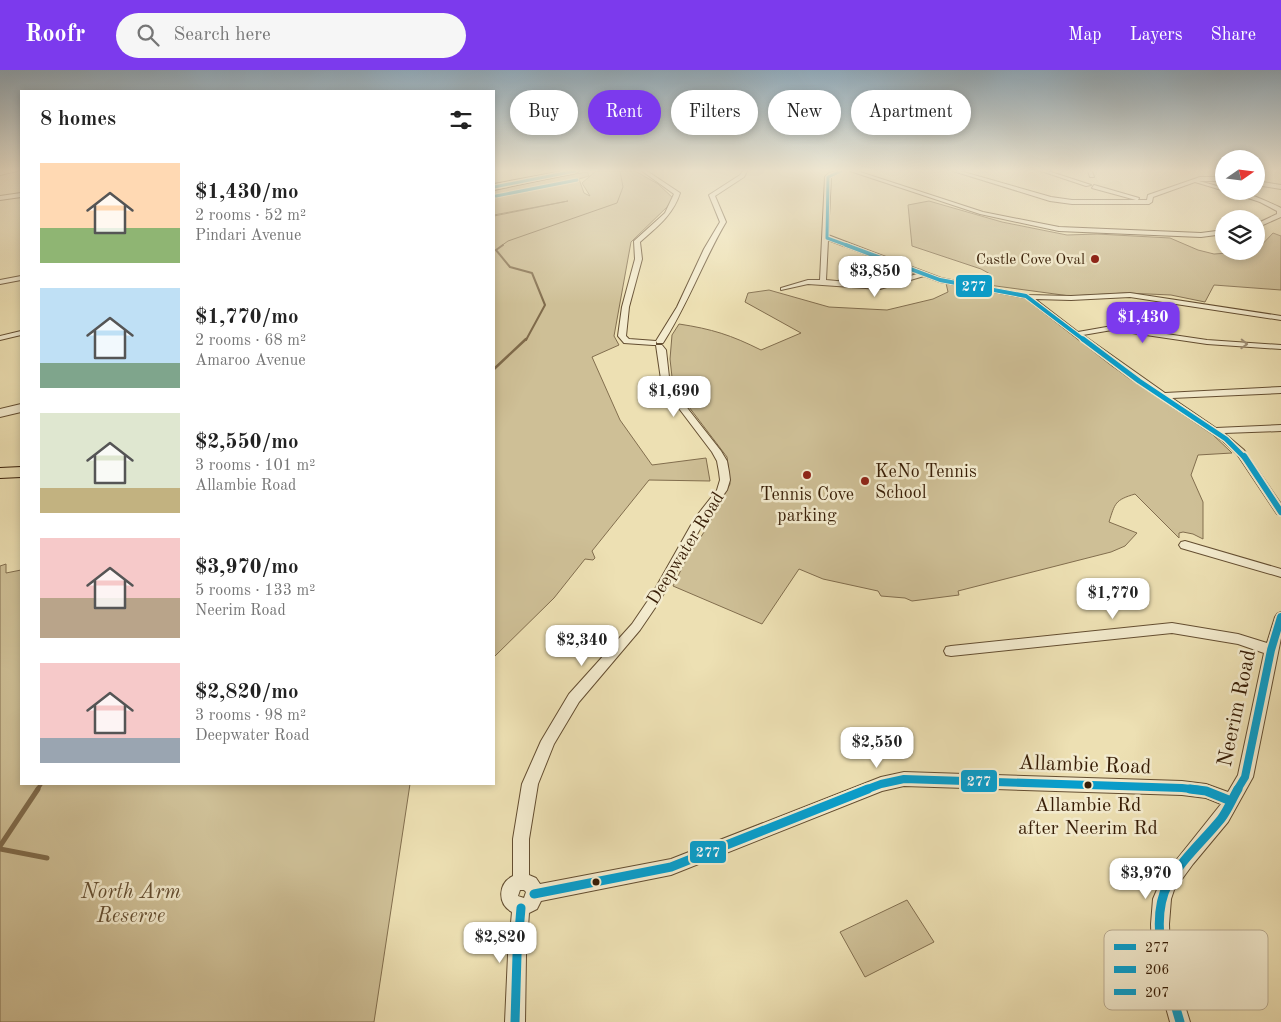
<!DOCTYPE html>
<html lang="en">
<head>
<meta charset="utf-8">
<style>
	body { margin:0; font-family:"Old Standard TT",serif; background:#f6f6f6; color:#222; height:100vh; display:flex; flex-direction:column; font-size:19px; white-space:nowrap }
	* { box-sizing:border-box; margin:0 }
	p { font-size:16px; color:#767676 }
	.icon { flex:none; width:28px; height:28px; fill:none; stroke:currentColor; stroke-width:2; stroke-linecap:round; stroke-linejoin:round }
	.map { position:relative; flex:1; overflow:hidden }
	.drawer { position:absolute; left:20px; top:20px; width:475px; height:695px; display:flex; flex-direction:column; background:#fff; border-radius:0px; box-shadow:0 2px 8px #0003 }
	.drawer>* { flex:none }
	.guide { position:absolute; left:510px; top:20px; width:475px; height:45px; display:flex; gap:10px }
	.needle { width:32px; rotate:76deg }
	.controls { position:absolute; left:1215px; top:80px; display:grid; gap:10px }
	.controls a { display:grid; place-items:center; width:50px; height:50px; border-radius:50%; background:#fff; box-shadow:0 2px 8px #0003; font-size:25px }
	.price { position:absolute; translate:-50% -42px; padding:0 11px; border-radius:10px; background:#fff; color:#222; font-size:16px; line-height:32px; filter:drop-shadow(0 1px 2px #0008) }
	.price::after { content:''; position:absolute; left:50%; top:30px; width:15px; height:11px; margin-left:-8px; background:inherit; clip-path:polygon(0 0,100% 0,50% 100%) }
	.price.current { background:#7c3aed; color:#fff }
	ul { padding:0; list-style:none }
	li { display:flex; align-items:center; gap:15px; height:125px; padding:0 20px }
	li span { display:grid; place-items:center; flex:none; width:140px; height:100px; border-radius:0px; color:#555 }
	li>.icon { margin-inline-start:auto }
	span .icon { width:60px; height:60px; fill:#fffc; stroke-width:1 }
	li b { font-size:21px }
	h2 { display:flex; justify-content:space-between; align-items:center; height:60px; padding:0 20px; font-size:21px }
	.chip { padding:0 18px; border-radius:22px; background:#fff; box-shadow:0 2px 8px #0003; font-size:18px; line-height:45px }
	.chip.current { background:#7c3aed; color:#fff }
	header { display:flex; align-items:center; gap:30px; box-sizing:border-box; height:70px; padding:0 25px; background:#7c3aed; color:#fff }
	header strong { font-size:24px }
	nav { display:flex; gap:28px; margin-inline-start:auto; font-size:18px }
	.search { width:350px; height:45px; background:#f6f6f6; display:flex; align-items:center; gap:12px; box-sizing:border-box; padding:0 18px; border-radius:28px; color:#767676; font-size:19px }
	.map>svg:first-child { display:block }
</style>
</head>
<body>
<header>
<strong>Roofr</strong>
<div class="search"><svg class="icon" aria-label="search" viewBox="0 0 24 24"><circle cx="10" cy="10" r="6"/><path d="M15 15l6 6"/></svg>Search here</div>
<nav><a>Map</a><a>Layers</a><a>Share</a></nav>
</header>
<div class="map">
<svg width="1281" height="952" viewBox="0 0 1281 952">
	<rect width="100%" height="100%" fill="#ede0b3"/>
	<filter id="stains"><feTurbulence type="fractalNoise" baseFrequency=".004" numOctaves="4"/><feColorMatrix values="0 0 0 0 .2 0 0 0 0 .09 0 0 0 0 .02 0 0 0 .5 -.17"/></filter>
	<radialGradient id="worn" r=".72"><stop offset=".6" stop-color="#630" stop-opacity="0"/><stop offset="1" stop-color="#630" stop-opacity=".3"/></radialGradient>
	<g fill="#cebf96" stroke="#826e4e">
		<path d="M596 101H635L658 114 673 128 667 137 631 172 614 266 619 275 592 287 620 350 652 395 706 388 710 411 649 410 592 481 595 488 593 490 585 489 554 528 494 587V146L568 131 494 145V119L587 102 589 106 579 109 584 123 590 126 582 113Z"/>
		<path d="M929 131 1002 152 1067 165 1097 164 1170 168 1198 180 1214 184 1256 181 1273 163 1281 166V220L1214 215 1205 232 1171 225 1125 223 1070 226 981 214 992 205 981 199 912 176 908 135Z"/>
		<path d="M946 213 1022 226 1127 307 1211 363 1230 381 1232 383 1198 385 1191 405 1203 432V469L1193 464 1183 462 1179 463V468L1135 424C1115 430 1115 433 1109 452L1137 463 1125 476 1111 482 958 521 959 525 912 531 905 528 881 526 878 521 823 509 799 499 762 554 673 516 687 488 708 456 730 414 727 387 673 316 670 289 672 265 679 254C712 259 731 265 761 280L801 263 745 232 748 223 769 220 829 237 887 240 933 229 948 222Z"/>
		<path d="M6 494V503L21 500V714H410L374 952H0V496Z"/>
		<path d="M907 830 934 872 865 907 840 862Z"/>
	</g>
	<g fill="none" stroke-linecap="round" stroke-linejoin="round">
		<path stroke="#7f6a4a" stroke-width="1" d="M501 176 508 171 617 133 623 117 620 101"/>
		<path stroke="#7f6a4a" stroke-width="2" d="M503 175 496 180 510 197 532 203 545 235 526 270"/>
		<path stroke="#7f6a4a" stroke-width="2.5" d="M494 299 526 269"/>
		<path stroke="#7f6a4a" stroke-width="4" d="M37 720 41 714"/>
		<g stroke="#7f6a4a" stroke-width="5">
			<path d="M0 776 38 719"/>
			<path d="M0 779 47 788"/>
		</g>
		<g stroke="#644e31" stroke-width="2">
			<g id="minor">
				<path d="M642 101H647L680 123C673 145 657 157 640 172L642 189 629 237 626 266 629 269 656 271V275H653L624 273 618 266 622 237 635 189 634 171 665 143 674 124Z"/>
				<path d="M743 101H747L744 107 715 126 726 152C703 191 688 234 663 273H657L656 271 677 237 704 179 720 152 709 125 740 105Z"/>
				<path d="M836 101H843L831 107 828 165 941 208 1028 225 1071 226 1130 223 1281 246V250L1130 227 1071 230 1035 229 1078 262 1112 256 1207 270 1281 275V279L1207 274 1112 260 1083 265 1165 323 1281 317V323L1172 328 1216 358 1281 355V361L1224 363 1244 380 1281 434V445L1277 444 1237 384 1223 371 1113 296 1026 228 940 212 924 206 880 219 808 214 781 220V218L808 210H820L825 107 829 103ZM828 170 917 204 880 215 826 210Z"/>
				<path d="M850 101H857L983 142 1059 157 1201 163 1224 160V164L1201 167 1059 161 980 144Z"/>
				<path d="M953 101H960L1051 127 1072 130H1136L1092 118 1094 115 1139 128 1138 130H1147L1148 125 1200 107H1224V111H1199L1224 118 1225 121 1195 112 1153 127 1152 132 1149 134H1072L1050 131Z"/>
				<path d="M1041 101H1048L1091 115 1086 116Z"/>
				<path d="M1088 101H1092L1094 107H1090Z"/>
				<path d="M1256 111 1281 115V119L1256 115Z"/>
				<path d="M1227 121C1246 121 1264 130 1281 138V147L1256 158V154L1277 144V141L1260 132Z"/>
				<path d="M21 123V127L0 130V126Z"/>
				<path d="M21 206V210L0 214V210Z"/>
				<path d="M21 261V265L0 270V266Z"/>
				<path d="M656 275H662L666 280 670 316 721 381 727 391 729 402 730 410 727 420 704 452 659 532 640 560 579 632 554 674 538 714 529 769V805L536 808 540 814 671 789 881 707 904 702 1182 711 1206 714 1228 722 1238 705 1264 583 1238 574 1172 563 951 586 946 585 944 581 946 577 951 576 1172 553 1238 564 1267 573 1275 547 1277 544 1281 542V568L1253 707 1228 752 1193 794 1174 820 1171 829 1169 854 1170 887 1190 952H1170L1152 887 1151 854 1153 829 1162 808 1221 734 1206 728 1182 725 904 716 882 721 671 805 541 831 537 839 529 843 526 885 525 952H505L508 885 512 842C497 834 498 813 513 806V769L522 714 541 671 569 624 632 554 651 526 695 448 717 420 720 410 719 402 717 391 712 382 662 316ZM520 820H524L526 822 524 828 518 826Z"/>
				<path d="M1185 471 1281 499V507L1181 478 1179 475 1181 472Z"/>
			</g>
		</g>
		<g stroke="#644e31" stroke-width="2">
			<g id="tertiary">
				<path d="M0 101H17L0 105Z"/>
				<path d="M21 334V342L0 347V339Z"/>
			</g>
		</g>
		<g stroke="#371d06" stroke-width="2">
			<g id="primary">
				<path d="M563 101H579L575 103 494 120V114Z"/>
				<path d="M21 397V407L0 408V398Z"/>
			</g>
		</g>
		<use href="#minor" fill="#f3ebce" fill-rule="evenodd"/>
		<use href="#tertiary" fill="#f3ebce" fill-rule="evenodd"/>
		<use href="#primary" fill="#ede0b3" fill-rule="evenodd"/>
		<g stroke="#f3ebce" stroke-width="5">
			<path id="bus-1-far5" d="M841 101 828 107 827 168 849 176"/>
		</g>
		<g stroke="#f3ebce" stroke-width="6">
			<path id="bus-1-far4" d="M846 175 940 210 1026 226 1084 270"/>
		</g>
		<g stroke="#f3ebce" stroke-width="8">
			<path id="bus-1-far3" d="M1083 269 1139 311 1226 369 1245 388"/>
		</g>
		<g stroke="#f3ebce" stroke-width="10">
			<path id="bus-1-far2" d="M1244 386 1281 442"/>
		</g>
		<g stroke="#f3ebce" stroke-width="11">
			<g id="bus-1-far1">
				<path d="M865 720 881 714 904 709 1182 718 1200 720"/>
				<path d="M1237 720 1245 707 1271 580 1281 547"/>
			</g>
		</g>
		<g stroke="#f3ebce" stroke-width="13">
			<g id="bus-1">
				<path d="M1190 719 1206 721 1231 731"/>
				<path d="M534 824 671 797 868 719"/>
				<path d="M515 952 517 885 521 838"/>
				<path d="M1180 952C1169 913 1147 853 1168 814 1181 790 1204 770 1221 749 1228 740 1232 729 1238 719"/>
			</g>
		</g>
		<g stroke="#f3ebce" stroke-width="5">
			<path id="bus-2" d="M494 117 575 101"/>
		</g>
		<g stroke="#f3ebce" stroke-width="5">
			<path id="bus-3" d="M496 126 577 110"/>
		</g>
		<use href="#bus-1-far5" stroke="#089ecc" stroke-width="3"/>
		<use href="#bus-1-far4" stroke="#089ecc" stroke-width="4"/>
		<use href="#bus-1-far3" stroke="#089ecc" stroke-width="5"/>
		<use href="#bus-1-far2" stroke="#089ecc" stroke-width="6"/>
		<use href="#bus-1-far1" stroke="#089ecc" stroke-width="8"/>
		<use href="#bus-1" stroke="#089ecc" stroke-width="9"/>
		<use href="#bus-2" stroke="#089ecc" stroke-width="3"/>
		<use href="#bus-3" stroke="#089ecc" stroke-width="3"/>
	</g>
	<defs><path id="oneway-chevron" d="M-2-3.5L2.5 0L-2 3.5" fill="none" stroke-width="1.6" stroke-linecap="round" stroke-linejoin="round" transform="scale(1.25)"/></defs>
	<use stroke="#9e8e74" href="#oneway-chevron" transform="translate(1244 274) rotate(2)"/>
	<linearGradient id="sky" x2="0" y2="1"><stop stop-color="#91abbb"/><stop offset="0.43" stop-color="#f7f1dd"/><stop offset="1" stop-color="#f7f1dd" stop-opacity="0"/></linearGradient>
	<rect width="1281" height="234" fill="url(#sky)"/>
	<g fill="#8f2418" stroke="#f3ebce" stroke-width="2">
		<circle cx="1095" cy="189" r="5"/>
		<circle cx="807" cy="405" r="5"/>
		<circle cx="865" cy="411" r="5"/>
	</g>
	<g fill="#371d06" stroke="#f3ebce" stroke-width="2">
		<circle cx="1088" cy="715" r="4.5"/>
		<circle cx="596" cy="812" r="4.5"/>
	</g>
	<g text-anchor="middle" stroke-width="5" stroke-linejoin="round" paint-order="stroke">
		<g font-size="15" fill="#371d06" stroke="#f3ebce" text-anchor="end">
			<text x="1085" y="194">Castle Cove Oval</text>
		</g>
		<g font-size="18" fill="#371d06" stroke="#f3ebce" text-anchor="start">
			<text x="875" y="407">KeNo Tennis<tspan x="875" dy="21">School</tspan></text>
			<text x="807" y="430" text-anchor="middle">Tennis Cove<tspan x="807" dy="21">parking</tspan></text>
		</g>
		<g font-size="18" fill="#371d06" stroke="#f3ebce">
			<text transform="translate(685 478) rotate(-58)" y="6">Deepwater Road</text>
		</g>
		<g font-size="20" fill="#371d06" stroke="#f3ebce">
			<text x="1088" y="741">Allambie Rd<tspan x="1088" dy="23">after Neerim Rd</tspan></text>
		</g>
		<g font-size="21" fill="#371d06" stroke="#f3ebce">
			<text transform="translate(1236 638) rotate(-78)" y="7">Neerim Road</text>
			<text transform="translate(1085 694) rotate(2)" y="7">Allambie Road</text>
		</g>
		<g font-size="21" font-style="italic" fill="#644e31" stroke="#f3ebce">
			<text x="131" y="828">North Arm<tspan x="131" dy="24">Reserve</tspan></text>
		</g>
	</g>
	<rect x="1104" y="860" width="164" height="80" rx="8" fill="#f3ebce" stroke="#bbad92" stroke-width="1"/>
	<rect x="1114" y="874" width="22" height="6" fill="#089ecc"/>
	<rect x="1114" y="896" width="22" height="7" fill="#089ecc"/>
	<rect x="1114" y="919" width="22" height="6" fill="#089ecc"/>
	<g font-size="14" fill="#371d06">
		<text x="1145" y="882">277</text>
		<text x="1145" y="904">206</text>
		<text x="1145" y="927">207</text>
	</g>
	<g stroke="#f3ebce" stroke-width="2">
		<rect x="955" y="204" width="38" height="24" rx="5" fill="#089ecc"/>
		<rect x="960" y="699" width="38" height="24" rx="5" fill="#089ecc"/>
		<rect x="689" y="770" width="38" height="24" rx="5" fill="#089ecc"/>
	</g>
	<g font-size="14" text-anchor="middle" font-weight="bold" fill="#fff">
		<text x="974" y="221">277</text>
		<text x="979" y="716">277</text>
		<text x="708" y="787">277</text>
	</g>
	<rect width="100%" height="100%" filter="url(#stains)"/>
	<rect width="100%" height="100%" fill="url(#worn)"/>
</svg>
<div class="controls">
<a><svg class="needle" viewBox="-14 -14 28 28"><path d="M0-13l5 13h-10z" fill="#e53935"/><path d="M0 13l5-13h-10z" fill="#767676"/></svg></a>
<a><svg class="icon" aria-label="layers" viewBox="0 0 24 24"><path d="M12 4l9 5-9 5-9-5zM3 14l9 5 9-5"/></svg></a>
</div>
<b class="price" style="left:875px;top:228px">$3,850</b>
<b class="price current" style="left:1143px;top:274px">$1,430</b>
<b class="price" style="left:674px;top:348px">$1,690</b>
<b class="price" style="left:1113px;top:550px">$1,770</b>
<b class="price" style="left:582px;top:597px">$2,340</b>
<b class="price" style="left:877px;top:699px">$2,550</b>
<b class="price" style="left:1146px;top:830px">$3,970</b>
<b class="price" style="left:500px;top:894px">$2,820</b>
<div class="guide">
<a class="chip">Buy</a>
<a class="chip current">Rent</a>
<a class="chip">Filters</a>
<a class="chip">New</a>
<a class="chip">Apartment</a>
</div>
<section class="drawer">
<h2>8 homes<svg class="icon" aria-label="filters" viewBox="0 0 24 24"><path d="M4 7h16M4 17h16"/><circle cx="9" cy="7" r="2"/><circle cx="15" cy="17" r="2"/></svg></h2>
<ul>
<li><span style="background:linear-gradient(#ffd9b3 65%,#8fb573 0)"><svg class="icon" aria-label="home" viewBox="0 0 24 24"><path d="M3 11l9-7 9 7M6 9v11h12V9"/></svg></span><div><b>$1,430/mo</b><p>2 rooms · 52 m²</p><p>Pindari Avenue</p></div></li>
<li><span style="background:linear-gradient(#bfe0f5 75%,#7fa58c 0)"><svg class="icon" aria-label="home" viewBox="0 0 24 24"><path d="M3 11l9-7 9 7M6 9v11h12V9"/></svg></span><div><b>$1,770/mo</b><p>2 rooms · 68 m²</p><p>Amaroo Avenue</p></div></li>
<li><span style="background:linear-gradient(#dfe7d0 75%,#c2b280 0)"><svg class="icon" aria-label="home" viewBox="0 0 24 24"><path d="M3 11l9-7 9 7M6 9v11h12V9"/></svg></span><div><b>$2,550/mo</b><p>3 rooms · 101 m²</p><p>Allambie Road</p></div></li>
<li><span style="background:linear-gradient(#f6c9c9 60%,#b9a48a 0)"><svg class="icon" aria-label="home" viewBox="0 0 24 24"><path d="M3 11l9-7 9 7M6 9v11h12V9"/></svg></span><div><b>$3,970/mo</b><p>5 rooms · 133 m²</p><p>Neerim Road</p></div></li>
<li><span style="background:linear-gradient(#f6c9c9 75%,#9aa5b1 0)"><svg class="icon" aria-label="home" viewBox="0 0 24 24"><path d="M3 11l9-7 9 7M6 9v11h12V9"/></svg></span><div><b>$2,820/mo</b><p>3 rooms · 98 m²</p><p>Deepwater Road</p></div></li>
</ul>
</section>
</div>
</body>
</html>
